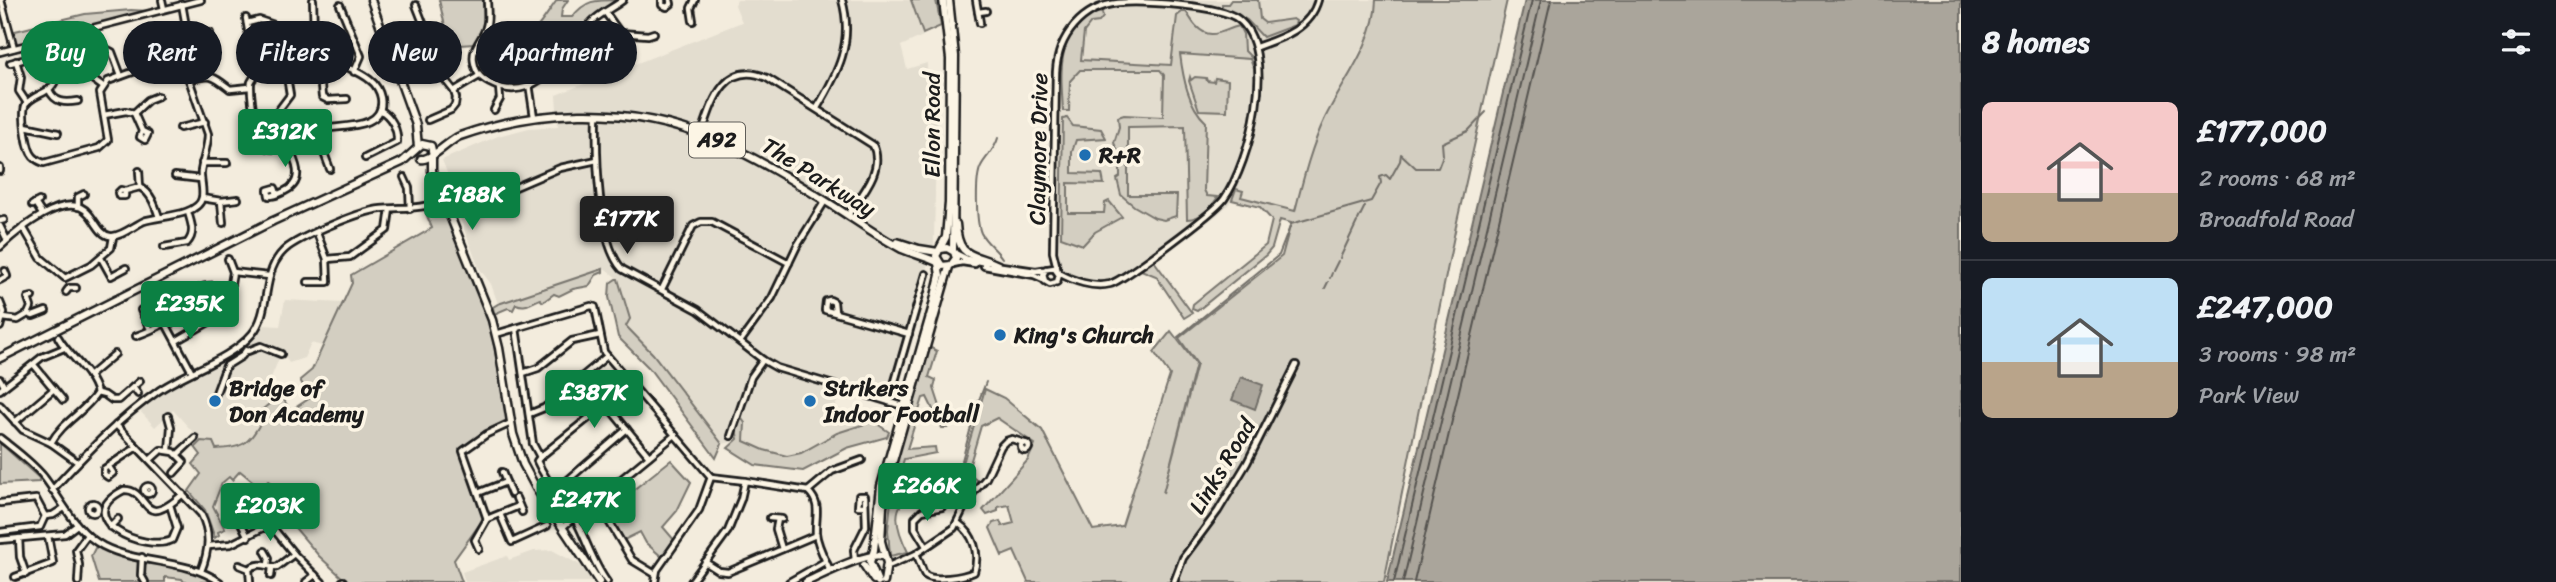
<!DOCTYPE html>
<html lang="en">
<head>
<meta charset="utf-8">
<style>
	body { margin:0; font-family:Sriracha,sans-serif; background:#242831; color:#f1f3f6; height:100vh; display:flex; flex-direction:column; font-size:26px; white-space:nowrap }
	* { box-sizing:border-box; margin:0 }
	p { font-size:23px; color:#9ea1a6 }
	.icon { flex:none; width:38px; height:38px; fill:none; stroke:currentColor; stroke-width:2; stroke-linecap:round; stroke-linejoin:round }
	.map { position:relative; flex:1; overflow:hidden }
	.drawer { display:flex; flex-direction:column; background:#171b24; width:595px }
	.drawer>* { flex:none }
	.banner { position:absolute; left:21px; top:21px; width:665px; height:63px; display:flex; gap:14px }
	.price { position:absolute; translate:-50% -60px; padding:0 16px; border-radius:7px; background:#0b8043; color:#fff; font-size:23px; line-height:46px; filter:drop-shadow(0 2px 4px #0008) }
	.price::after { content:''; position:absolute; left:50%; top:42px; width:21px; height:16px; margin-left:-10px; background:inherit; clip-path:polygon(0 0,100% 0,50% 100%) }
	.price.active { background:#222; color:#fff }
	ul { padding:0; list-style:none }
	li { display:flex; align-items:center; gap:21px; height:175px; padding:0 21px }
	li+li { border-top:2px solid #363941 }
	li span { display:grid; place-items:center; flex:none; width:196px; height:140px; border-radius:10px; color:#555 }
	li>.icon { margin-inline-start:auto }
	span .icon { width:84px; height:84px; fill:#fffc; stroke-width:1 }
	li b { font-size:30px }
	h2 { display:flex; justify-content:space-between; align-items:center; height:84px; padding:0 21px; font-size:30px }
	.chip { padding:0 24px; border-radius:32px; background:#171b24; box-shadow:0 2px 5px #0004; font-size:24px; line-height:63px }
	.chip.active { background:#0b8043; color:#fff }
	main { display:flex; flex:1; min-height:0 }
	.map>svg:first-child { display:block }
</style>
</head>
<body>
<main>
<div class="map">
<svg width="1961" height="582" viewBox="0 0 1961 582">
	<rect width="100%" height="100%" fill="#f3ecdd"/>
	<filter id="ink" filterUnits="userSpaceOnUse"><feTurbulence type="fractalNoise" baseFrequency=".0143" numOctaves="2"/><feDisplacementMap in="SourceGraphic" scale="14" xChannelSelector="R" yChannelSelector="G"/><feConvolveMatrix kernelMatrix="1 2 1 2 8 2 1 2 1" color-interpolation-filters="sRGB"/></filter>
	<g filter="url(#ink)">
		<g fill="#e3ddcf">
			<path d="M737 0H911L923 36 901 46 907 69 927 63V86L937 90 934 243 888 397 842 385 835 408 867 417 866 424 837 433 801 454 787 456 764 450 744 440 738 421 736 429 738 439 733 442 722 444 653 354 626 326 618 279 606 269 498 304 491 284 479 268 459 216 463 213 442 160 498 136 529 128 558 126 556 95 742 22 735 5Z"/>
			<path d="M1137 0 1192 2 1191 0H1231L1222 7 1240 14 1264 38 1294 26 1297 21 1293 19 1265 24 1260 19 1258 0H1376L1375 11 1372 28 1324 121 1309 160 1295 211 1240 197 1236 189 1229 204 1217 215 1119 286 1103 290 1069 285 1050 255V249L1053 55 1061 35 1076 19 1093 7 1112 1Z"/>
			<path d="M285 300 342 303 322 346 311 343 304 358 289 363 285 356 286 351 266 344 249 350 246 345 258 334 263 325 280 326Z"/>
			<path d="M241 348 246 356 263 348 280 356 263 397 268 406 257 414 261 422 252 439 235 448 216 449 213 442 201 441 173 410 155 427 139 410 158 395Z"/>
			<path d="M552 550 582 566 592 582H465L462 572 507 556 509 560 534 551Z"/>
		</g>
		<g fill="#d3cec1" stroke="#78756e" stroke-width="2">
			<path d="M439 0H483L484 25 474 44 460 45 445 26Z"/>
			<path d="M557 0H568L562 9 561 17H572C586 0 594 0 618 0L592 17 547 72 519 83 499 84 482 75 480 66 490 59 483 52 481 43 487 33C527 53 536 29 557 0Z"/>
			<path d="M911 0H936L941 26 923 34Z"/>
			<path d="M1231 0H1258L1260 19 1265 23 1293 19 1296 21 1295 25 1263 37 1247 20 1222 7V4H1228Z"/>
			<path d="M1376 0H1507L1456 226 1384 582H1028L1014 551 1002 556 990 528 993 523 1000 521 1002 526 1014 523 1009 505 998 507V511L987 515 983 510 1028 460 1035 444 997 418 981 426 967 474 977 480 975 485 969 482V486C923 496 875 487 908 552L890 556 888 530 892 491 888 490 929 347 937 351 929 377 936 380 934 388 947 428H942L927 397 923 398 907 449 935 447 936 453 904 459 898 481 905 489 958 480 985 389 1004 398 1042 430 1093 530 1122 526 1170 375 1154 352 1171 331 1196 364 1163 493 1197 364 1179 338 1282 256 1291 223 1280 220 1272 248 1266 255 1197 311 1192 309 1193 304 1266 245 1272 220 1260 207 1232 200 1236 189 1243 191 1241 197 1295 211C1303 180 1311 147 1325 118 1343 81 1375 43 1376 0Z"/>
			<path d="M131 10 149 11 29 43 15 44 11 32 85 14Z"/>
			<path d="M1095 12 1102 13 1103 17 1099 22 1091 23 1084 32 1081 60 1171 65 1177 16 1182 12H1186C1190 17 1192 22 1196 26 1211 42 1222 30 1239 26L1243 34 1244 50 1254 60 1253 67 1250 59 1180 54C1183 77 1188 106 1206 122L1204 190 1207 196 1218 197C1211 207 1202 219 1187 219L1185 126 1128 127V195H1177L1176 216 1164 220 1155 218 1134 206 1121 195 1117 179 1120 177V156L1114 143 1119 127 1118 117 1124 115 1163 117 1164 75 1160 70H1080L1070 81 1069 111H1063C1061 73 1055 34 1095 12Z"/>
			<path d="M1190 77 1191 80 1195 77 1206 78 1207 81 1214 82 1215 78 1228 80 1227 111 1199 110 1189 81Z"/>
			<path d="M1067 118 1073 126 1101 129 1106 138 1076 140 1072 152V173L1102 174 1104 184 1068 183V213H1104L1105 203 1109 201 1122 217 1095 232 1083 245 1061 237 1063 119Z"/>
			<path d="M438 206 443 208 491 328 507 420 484 431 462 450 484 518 454 560 462 582H347L319 556 290 522 300 504 268 480 261 488 240 471 232 480 229 477 222 483 213 506 225 529 218 532 219 535 215 538 205 510 189 491 201 474 193 464 201 455 195 447 201 441 213 442 216 449C241 448 249 445 261 422L257 414 281 394 290 411 313 396 309 385 304 387 300 380 312 370 352 283 351 275 432 228 425 211Z"/>
			<path d="M1154 261 1192 313 1184 318 1156 276 1141 270Z"/>
			<path d="M603 269V272L596 275 589 286 573 289 559 296 554 294 543 302 540 299C530 303 526 308 516 304L513 310 508 308 494 314 493 307 498 304Z"/>
			<path d="M616 279H618L630 319 626 326 653 354 722 444 716 458 649 368 618 337 609 297 610 283Z"/>
			<path d="M867 417 889 432 887 437 847 448 803 471 755 465 728 448 738 439 736 429 738 421 742 419 745 423 744 441 764 450 787 456 801 453 837 433 865 424Z"/>
			<path d="M0 443 39 478V482L0 484Z"/>
			<path d="M671 460 691 482 677 511 663 527 675 541 662 557 646 543 640 532 624 540 608 510Z"/>
			<path d="M103 546 142 557 140 567 145 582H99L91 556 95 548Z"/>
			<path d="M144 560 193 572 214 582H184L182 579 165 577V582H148L144 577Z"/>
		</g>
		<g fill="#aaa59b" stroke="#716e68" stroke-width="2">
			<path d="M1525 0H1961V582H1387Z"/>
			<path d="M1241 377 1263 385 1255 409 1232 400Z"/>
		</g>
		<g fill="none" stroke-linecap="round" stroke-linejoin="round">
			<g stroke="#55534f" stroke-width="2">
				<path d="M1394 582 1532 0"/>
				<path d="M1403 582 1541 0"/>
				<path d="M1414 582 1551 0"/>
			</g>
			<g stroke="#716e68" stroke-width="2">
				<path d="M998 138C995 150 986 156 981 166 975 177 976 222 981 233 986 243 996 249 1002 258"/>
				<path d="M1358 220 1365 206"/>
				<path d="M1340 258 1357 222"/>
				<path d="M1333 271 1338 261"/>
				<path d="M1330 278 1332 273"/>
				<path d="M1325 288 1328 282"/>
				<path d="M1178 337 1279 255 1291 224 1371 201 1381 183 1380 177 1386 175 1390 179 1400 161 1401 154 1416 168H1438L1443 155 1442 143 1468 131 1486 112"/>
				<path d="M957 479 977 405 986 382"/>
				<path d="M943 480 955 478"/>
			</g>
			<g stroke="#1c1c1c" stroke-width="10">
				<g id="minor">
					<path d="M1 0 14 48"/>
					<path d="M162 0 164 9"/>
					<path d="M487 0C487 8 489 19 486 27 483 40 471 47 474 62 476 75 483 80 494 85 539 105 568 48 592 22 600 13 613 8 623 0"/>
					<path d="M662 0V5L667 7 671 4 670 0"/>
					<path d="M976 0 980 23"/>
					<path d="M340 5 361 56 354 72"/>
					<path d="M416 5 432 46 435 67 454 91 456 98 455 105 451 110 428 120"/>
					<path d="M605 12 620 33 648 35 654 33"/>
					<path d="M978 12 986 11"/>
					<path d="M246 18 249 36"/>
					<path d="M693 21 691 8 695 0"/>
					<path d="M247 23 259 20 274 25 283 50"/>
					<path d="M187 32 210 33"/>
					<path d="M146 38 153 64"/>
					<path d="M49 39 57 75C54 94 36 92 26 104 21 111 27 146 31 153 34 159 39 161 44 163L99 148 108 140 100 93 108 81 163 61 183 58"/>
					<path d="M290 47H297C317 56 354 67 370 80 376 84 380 92 381 98 386 130 341 125 323 129 309 133 281 154 268 148 256 143 250 94 251 82 258 69 276 53 290 47Z"/>
					<path d="M1256 47C1282 38 1310 29 1318 0"/>
					<path d="M306 51 314 33 313 0"/>
					<path d="M0 52 201 0"/>
					<path d="M321 58 319 64 322 97 328 100 347 99"/>
					<path d="M16 61 21 77 19 91 27 103"/>
					<path d="M10 63 22 60"/>
					<path d="M189 80C212 74 212 75 230 89L250 87"/>
					<path d="M529 84 534 117"/>
					<path d="M103 87 92 79 88 60 92 52 106 49 112 52 121 76"/>
					<path d="M49 90C55 103 65 103 78 101"/>
					<path d="M454 91 479 76"/>
					<path d="M817 108C838 73 854 42 842 0"/>
					<path d="M494 110 500 99 499 87"/>
					<path d="M134 113 148 100 158 96"/>
					<path d="M104 115 126 111 134 113 142 131 148 134 145 140 140 137 142 131"/>
					<path d="M597 115C596 152 597 242 622 269L698 310 763 360 777 368 903 406"/>
					<path d="M256 123 272 119 290 95 288 83"/>
					<path d="M25 126 58 133"/>
					<path d="M180 128 205 122"/>
					<path d="M316 132 330 169"/>
					<path d="M702 133C712 103 724 59 767 78L873 145C885 170 861 195 848 215"/>
					<path d="M365 158 397 142C398 129 391 116 380 110"/>
					<path d="M202 163H227"/>
					<path d="M0 168V171"/>
					<path d="M139 171 140 187"/>
					<path d="M175 176 201 179"/>
					<path d="M404 177 409 188 410 209"/>
					<path d="M125 191V196H119L118 193 121 190 125 191 140 187C151 193 155 205 159 217"/>
					<path d="M504 192 560 168 597 160"/>
					<path d="M277 194 275 188 268 190 269 196C276 196 279 194 285 191 306 181 295 160 287 145"/>
					<path d="M202 198 221 201 238 199"/>
					<path d="M221 201 223 223"/>
					<path d="M35 203 42 214"/>
					<path d="M32 205 39 201"/>
					<path d="M78 207V197L84 194"/>
					<path d="M0 221 4 220"/>
					<path d="M0 226 7 240"/>
					<path d="M23 227 41 258 65 278 91 265 111 248 113 237"/>
					<path d="M317 233 327 259 350 257 387 230 390 209"/>
					<path d="M0 247C16 232 67 188 88 213 95 220 100 235 110 236 120 238 135 225 144 221 159 216 198 216 202 198 204 190 200 180 201 171 203 158 208 147 208 134L186 71 184 58 187 32 182 4"/>
					<path d="M164 247 187 243C196 233 191 223 188 212"/>
					<path d="M955 253 967 259 986 263"/>
					<path d="M101 258 111 276 126 268"/>
					<path d="M953 264 962 262 975 264"/>
					<path d="M995 265 1036 271 1054 268 1059 275 1057 282 1050 284 1045 281 1043 275 1046 269"/>
					<path d="M984 266 1034 275 1043 279"/>
					<path d="M233 272 269 276"/>
					<path d="M1058 272 1053 252 1056 72C1058 36 1082 7 1118 3 1142 1 1220 5 1238 19 1279 50 1250 163 1224 199 1215 212 1124 280 1110 284 1093 288 1073 281 1059 273"/>
					<path d="M0 280 7 276 5 271"/>
					<path d="M308 282H328L327 259"/>
					<path d="M662 289 693 226 701 222H712L789 263"/>
					<path d="M66 292 69 288H76"/>
					<path d="M0 302 4 312 0 327"/>
					<path d="M141 310 150 329"/>
					<path d="M835 312 834 302 830 300 826 301 825 310 909 334"/>
					<path d="M28 314 31 307 28 298 32 297"/>
					<path d="M3 318 18 320 28 314 33 316 46 311"/>
					<path d="M165 322 192 372"/>
					<path d="M516 328 533 444 540 457"/>
					<path d="M496 334 591 306 595 307 604 352 711 477"/>
					<path d="M136 336C150 331 170 322 180 311 203 287 193 283 231 287"/>
					<path d="M176 341 216 318 227 308 233 272 228 259"/>
					<path d="M740 342 772 298 797 246 825 201"/>
					<path d="M34 365 63 400"/>
					<path d="M523 373 538 368 572 341 600 335"/>
					<path d="M89 376 115 354"/>
					<path d="M0 379 4 386"/>
					<path d="M133 387 138 394"/>
					<path d="M0 390 42 357 64 348"/>
					<path d="M97 393 105 395 112 400H118L140 381"/>
					<path d="M213 401 226 366 242 356 246 350 248 351 261 346 281 354"/>
					<path d="M889 402 926 274"/>
					<path d="M606 404 649 456"/>
					<path d="M0 405 23 430 51 443 76 461"/>
					<path d="M529 414 544 408 607 356"/>
					<path d="M168 416 171 427 169 450"/>
					<path d="M15 422 54 389"/>
					<path d="M116 425 201 514C211 533 209 551 201 571"/>
					<path d="M731 436 751 377 763 360"/>
					<path d="M0 438C15 450 32 462 44 477 63 502 74 530 103 546 140 565 185 558 220 582"/>
					<circle cx="1025" cy="447" r="4"/>
					<path d="M51 443C62 422 85 412 97 393 91 370 69 357 58 337"/>
					<path d="M178 454 195 438"/>
					<path d="M540 457 537 461C548 486 561 496 574 517 586 538 592 562 607 582"/>
					<path d="M540 457 632 383"/>
					<path d="M150 460 161 450 174 452 184 462 174 473"/>
					<path d="M109 467 113 473 108 477 104 474V469L137 447"/>
					<path d="M502 472 511 494"/>
					<path d="M711 477 745 481"/>
					<circle cx="148" cy="490" r="4"/>
					<path d="M52 490C85 455 117 420 157 392 185 372 230 360 252 334 273 309 259 269 288 247 305 235 360 211 381 209 403 207 422 210 443 200"/>
					<path d="M808 491 832 471 862 460"/>
					<path d="M554 492 627 429"/>
					<path d="M478 493 506 482"/>
					<path d="M516 498 522 512"/>
					<path d="M596 500 632 560 655 574"/>
					<circle cx="93" cy="508" r="5"/>
					<path d="M0 503 36 499 45 516 40 527 0 532"/>
					<path d="M170 505 177 528 172 540C144 553 68 518 124 490 151 489 139 533 183 494"/>
					<path d="M232 505 239 500 235 493 230 494 228 501 232 505 248 537"/>
					<path d="M500 514 512 542 547 526"/>
					<path d="M45 516 53 515 64 508"/>
					<path d="M770 518 782 519"/>
					<path d="M487 519 463 451 487 434 511 423"/>
					<path d="M778 519 776 529 782 549"/>
					<path d="M564 526 675 435"/>
					<path d="M110 527 118 519"/>
					<path d="M268 527 269 514 278 503"/>
					<path d="M19 538 20 557 26 574"/>
					<path d="M0 540 65 534 77 525"/>
					<path d="M209 546 231 544 263 528H273L294 554 322 582"/>
					<path d="M926 546 915 528V518L922 511 942 507"/>
					<path d="M479 549 475 540 487 519 519 506"/>
					<path d="M265 551 269 558 268 565"/>
					<path d="M916 554C920 560 921 569 925 575 934 582 963 577 974 572 980 554 974 534 958 523"/>
					<path d="M142 557 141 575 145 582"/>
					<path d="M855 561 854 550 866 526 865 496H859L858 506H864"/>
					<path d="M705 562 719 571 728 572 816 535"/>
					<path d="M239 565 249 569"/>
					<path d="M886 567 916 554 954 528 968 499 986 478 1001 446 1006 441 1012 439 1024 443"/>
					<path d="M271 576 272 567"/>
					<path d="M15 577 53 563 48 536"/>
					<path d="M78 582 79 565 76 550 87 535"/>
					<path d="M250 582 249 569C259 561 266 567 277 567L294 554"/>
					<path d="M306 582 315 575"/>
					<path d="M342 582 343 581"/>
					<path d="M655 582 657 570 699 510 711 477"/>
					<path d="M691 582 728 531 741 499 745 481 808 491C822 505 815 516 816 533 817 545 825 559 830 570"/>
					<path d="M789 582 826 561"/>
					<path d="M1174 582 1183 558 1218 511 1247 463 1296 365"/>
				</g>
			</g>
			<g stroke="#1c1c1c" stroke-width="11">
				<g id="major">
					<path d="M371 0 416 125 418 147"/>
					<path d="M949 0 955 56 953 250"/>
					<path d="M432 156V171L492 320 499 348 513 434 523 464 536 488 599 582"/>
					<path d="M421 159C431 161 448 141 460 136 499 122 539 115 580 114 683 112 751 154 835 207 857 221 879 237 902 249 914 254 926 257 937 262"/>
					<path d="M956 224C958 259 972 253 998 265"/>
					<path d="M897 242 919 249 938 252"/>
					<path d="M941 249 947 248 954 252 956 258 951 265 942 266 936 256 946 237 949 203 950 59 943 0"/>
					<path d="M0 358 273 221 402 162 422 144 431 146 433 155"/>
					<path d="M864 565 874 580"/>
					<path d="M806 582C822 575 871 549 885 557"/>
					<path d="M878 582 870 562 874 550 881 486 932 309 940 275 938 263"/>
					<path d="M884 582 887 563 881 541 883 507 891 468 949 267"/>
				</g>
			</g>
			<use href="#minor" stroke="#fcf5e5" stroke-width="4.5"/>
			<use href="#major" stroke="#fcf5e5" stroke-width="6"/>
		</g>
	</g>
	<g fill="#1f6fb2" stroke="#fcf5e5" stroke-width="2.5">
		<circle cx="1085" cy="155" r="7"/>
		<circle cx="1000" cy="335" r="7"/>
		<circle cx="215" cy="401" r="7"/>
		<circle cx="810" cy="401" r="7"/>
	</g>
	<g text-anchor="middle" stroke-width="7" stroke-linejoin="round" paint-order="stroke">
		<rect fill="#fcf5e5" stroke="#5f5d58" stroke-width="2" x="689" y="122.5" width="56" height="35" rx="5"/>
		<g font-size="21" font-weight="bold" fill="#1c1c1c">
			<text x="717" y="147">A92</text>
		</g>
		<g font-size="23" fill="#1c1c1c" stroke="#fcf5e5">
			<text transform="translate(932 125) rotate(-90)" y="8">Ellon Road</text>
			<text transform="translate(1038 149) rotate(-89)" y="8">Claymore Drive</text>
			<text transform="translate(819 177) rotate(32)" y="8">The Parkway</text>
			<text transform="translate(1222 466) rotate(-59)" y="8">Links Road</text>
		</g>
		<g font-size="23" font-weight="bold" fill="#1c1c1c" stroke="#fcf5e5" text-anchor="start">
			<text x="1099" y="163">R+R</text>
			<text x="1014" y="343">King's Church</text>
			<text x="229" y="396">Bridge of<tspan x="229" dy="26">Don Academy</tspan></text>
			<text x="824" y="396">Strikers<tspan x="824" dy="26">Indoor Football</tspan></text>
		</g>
	</g>
</svg>
<b class="price" style="left:285px;top:169px">£312K</b>
<b class="price" style="left:472px;top:232px">£188K</b>
<b class="price active" style="left:627px;top:256px">£177K</b>
<b class="price" style="left:190px;top:341px">£235K</b>
<b class="price" style="left:594px;top:430px">£387K</b>
<b class="price" style="left:927px;top:523px">£266K</b>
<b class="price" style="left:586px;top:537px">£247K</b>
<b class="price" style="left:270px;top:543px">£203K</b>
<div class="banner">
<a class="chip active">Buy</a>
<a class="chip">Rent</a>
<a class="chip">Filters</a>
<a class="chip">New</a>
<a class="chip">Apartment</a>
</div>
</div>
<section class="drawer">
<h2>8 homes<svg class="icon" aria-label="filters" viewBox="0 0 24 24"><path d="M4 7h16M4 17h16"/><circle cx="9" cy="7" r="2"/><circle cx="15" cy="17" r="2"/></svg></h2>
<ul>
<li><span style="background:linear-gradient(#f6c9c9 65%,#b9a48a 0)"><svg class="icon" aria-label="home" viewBox="0 0 24 24"><path d="M3 11l9-7 9 7M6 9v11h12V9"/></svg></span><div><b>£177,000</b><p>2 rooms · 68 m²</p><p>Broadfold Road</p></div></li>
<li><span style="background:linear-gradient(#bfe0f5 60%,#b9a48a 0)"><svg class="icon" aria-label="home" viewBox="0 0 24 24"><path d="M3 11l9-7 9 7M6 9v11h12V9"/></svg></span><div><b>£247,000</b><p>3 rooms · 98 m²</p><p>Park View</p></div></li>
</ul>
</section>
</main>
</body>
</html>
